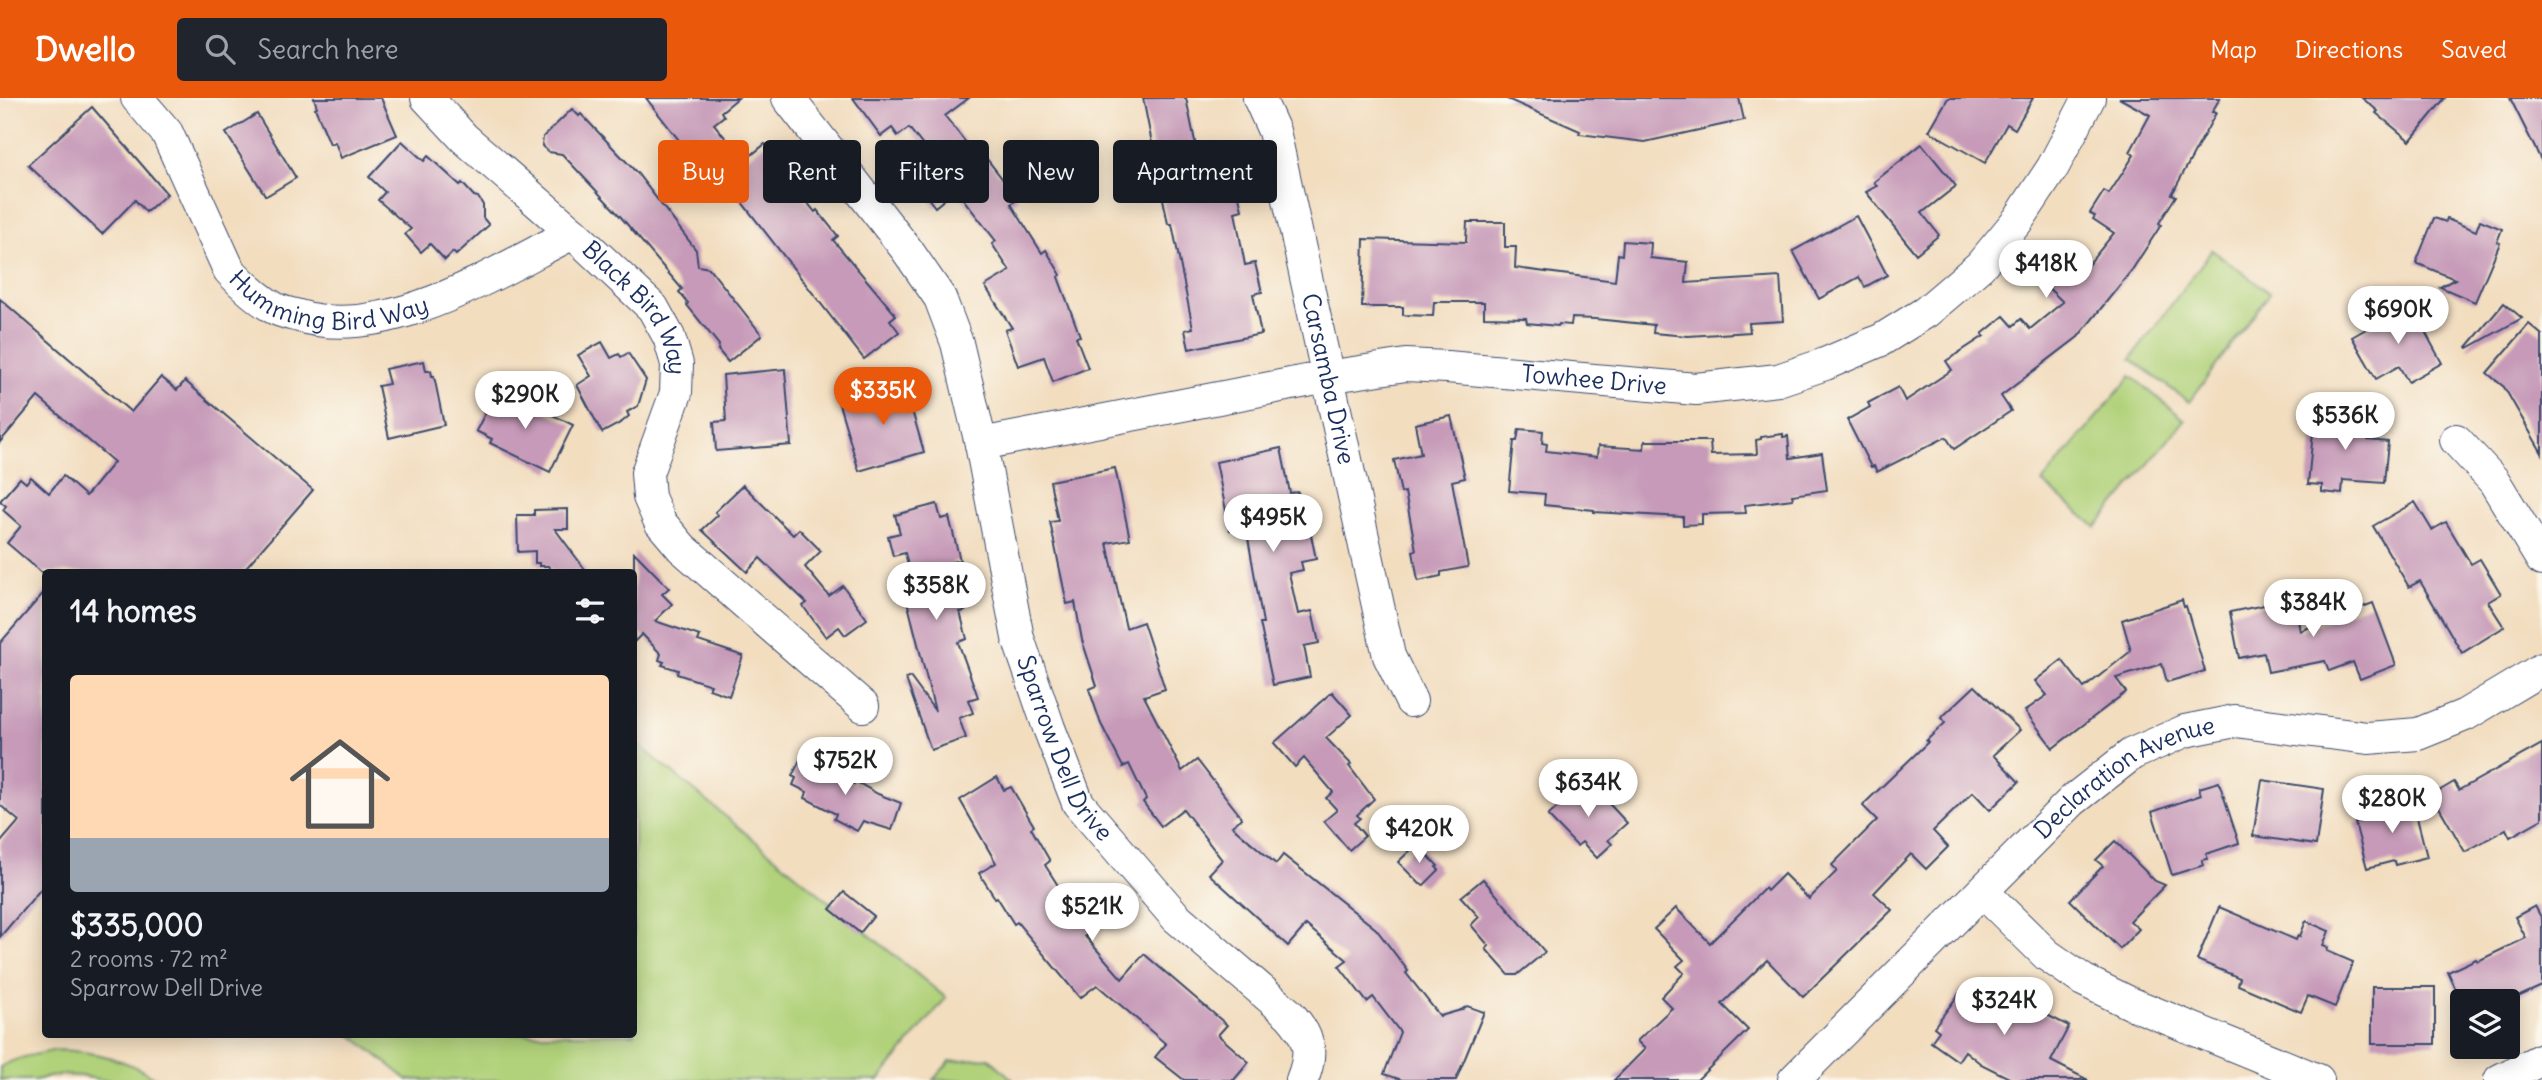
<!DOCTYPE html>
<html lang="en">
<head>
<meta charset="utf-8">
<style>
	body { margin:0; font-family:Delius,sans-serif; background:#20242c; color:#f1f3f6; height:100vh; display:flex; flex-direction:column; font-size:26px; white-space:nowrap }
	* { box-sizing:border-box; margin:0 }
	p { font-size:23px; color:#9ea1a6 }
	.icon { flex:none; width:38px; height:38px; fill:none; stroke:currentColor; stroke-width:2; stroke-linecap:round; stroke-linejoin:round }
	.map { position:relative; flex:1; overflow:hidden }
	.details { position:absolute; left:42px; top:471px; width:595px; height:469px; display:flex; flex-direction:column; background:#171b24; border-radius:7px; box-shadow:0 4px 18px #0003 }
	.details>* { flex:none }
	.hud { position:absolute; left:658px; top:42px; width:665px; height:63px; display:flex; gap:14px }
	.tools { position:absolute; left:2450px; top:891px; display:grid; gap:14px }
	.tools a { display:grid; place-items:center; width:70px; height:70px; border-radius:7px; background:#171b24; box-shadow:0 4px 18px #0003; font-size:35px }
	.price { position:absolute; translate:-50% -60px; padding:0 16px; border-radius:24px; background:#fff; color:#222; font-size:23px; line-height:46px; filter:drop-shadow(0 2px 4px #0008) }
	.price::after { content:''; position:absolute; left:50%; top:42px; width:21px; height:16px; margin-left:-10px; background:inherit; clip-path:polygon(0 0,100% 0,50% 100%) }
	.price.active { background:#ea580c; color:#fff }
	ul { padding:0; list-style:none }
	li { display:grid; align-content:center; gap:14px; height:371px; padding:0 28px }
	li span { display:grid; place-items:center; height:217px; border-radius:7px; color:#555 }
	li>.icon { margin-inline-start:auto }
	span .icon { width:126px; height:126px; fill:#fffc; stroke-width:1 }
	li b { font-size:30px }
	h2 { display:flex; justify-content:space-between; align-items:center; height:84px; padding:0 28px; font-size:30px }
	.tag { padding:0 24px; border-radius:7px; background:#171b24; box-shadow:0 4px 18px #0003; font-size:24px; line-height:63px }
	.tag.active { background:#ea580c; color:#fff }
	header { display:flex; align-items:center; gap:42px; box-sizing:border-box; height:98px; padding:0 35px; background:#ea580c; color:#fff }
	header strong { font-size:33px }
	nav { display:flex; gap:38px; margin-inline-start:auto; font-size:24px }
	.search { width:490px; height:63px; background:#20242c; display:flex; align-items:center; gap:18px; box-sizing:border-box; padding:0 24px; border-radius:7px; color:#9ea1a6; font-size:26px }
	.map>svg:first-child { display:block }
</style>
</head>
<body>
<header>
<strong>Dwello</strong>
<div class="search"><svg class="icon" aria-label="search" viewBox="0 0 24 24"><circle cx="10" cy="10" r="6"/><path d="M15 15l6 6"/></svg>Search here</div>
<nav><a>Map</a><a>Directions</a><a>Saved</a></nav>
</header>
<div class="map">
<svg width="2542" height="982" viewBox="0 0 2542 982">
	<rect width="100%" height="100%" fill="#fbf7ec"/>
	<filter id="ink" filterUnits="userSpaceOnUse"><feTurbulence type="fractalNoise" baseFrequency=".0143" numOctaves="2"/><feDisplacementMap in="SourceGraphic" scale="14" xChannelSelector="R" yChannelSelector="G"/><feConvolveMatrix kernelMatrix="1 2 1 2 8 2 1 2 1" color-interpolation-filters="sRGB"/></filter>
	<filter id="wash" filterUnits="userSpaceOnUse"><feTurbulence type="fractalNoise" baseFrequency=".00686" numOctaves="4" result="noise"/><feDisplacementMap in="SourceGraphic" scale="28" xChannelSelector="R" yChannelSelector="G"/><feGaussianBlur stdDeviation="1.57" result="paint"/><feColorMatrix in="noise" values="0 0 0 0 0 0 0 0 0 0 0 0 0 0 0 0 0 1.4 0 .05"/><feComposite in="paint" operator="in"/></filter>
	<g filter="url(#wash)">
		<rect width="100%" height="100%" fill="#f2ddbf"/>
		<g fill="#b1d27a" stroke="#66806c" stroke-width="2">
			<path d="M2212 152 2270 195 2189 304 2131 261Z"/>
			<path d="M2131 278 2185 322 2096 429 2042 384Z"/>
			<path d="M634 643 946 900 879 982H408L350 936H634Z"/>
			<path d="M57 952C95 953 126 961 159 982H103L80 978 59 977 35 982H0V969C17 959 37 956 57 952Z"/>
			<path d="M989 960 1013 982H933L950 963Z"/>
		</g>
		<g id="blocks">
			<g fill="#c69ab8">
				<path d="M314 0H381L397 37 341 60 335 44 330 46 315 10 317 9Z"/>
				<path d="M646 0H738L721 14 724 18 714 26 744 63 765 46 787 73 784 75 815 114 817 112 838 138 833 142 896 217 890 222 899 234 864 261 713 67 704 74Z"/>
				<path d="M853 0H969L945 18 971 51 976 47 1018 101 1011 106 1042 155 1046 152 1061 177 1058 179 1080 238 1076 239 1088 270 1053 284 1044 259 1018 268 1005 232 1012 230 985 188 1010 173 992 146 996 143 956 92 935 109 916 85 938 67 909 30 898 38 892 30 881 38Z"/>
				<path d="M1143 0H1186L1198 58 1225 52 1234 89H1237L1242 112 1235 114 1245 167 1255 165 1262 194 1253 196 1261 236 1189 251 1185 232 1193 230 1172 126H1168Z"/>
				<path d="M1505 0H1739L1744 22 1645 44 1579 36 1580 33Z"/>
				<path d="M1948 0H2033L2015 31 2007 26 1985 65 1929 33Z"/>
				<path d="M2119 0H2220L2212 14 2216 15 2172 96 2176 98 2159 125 2161 127 2132 172 2078 239 2001 298 2011 313 1954 351 1946 339 1877 374 1874 368 1871 369 1847 322 1870 309 1868 305 1898 289 1905 303 1952 272 1946 263 1984 238 1982 236 2004 218 2013 228 2021 221 2030 231 2063 204 2042 184 2058 163 2079 178 2114 135 2093 121 2095 118 2090 115 2104 93 2109 96 2134 57 2130 54 2150 17Z"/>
				<path d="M2362 0H2445L2410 43 2376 15 2378 13Z"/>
				<path d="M2510 0H2542V64Z"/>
				<path d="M92 9 167 96 146 114 135 102 102 136 28 67Z"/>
				<path d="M572 11 579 18 581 16 637 75 696 152 698 168 709 170 762 237 728 264 718 252 719 247 687 207 688 205 679 194 682 191 620 118 562 56 549 54 542 48 543 39Z"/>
				<path d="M257 16 296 80 268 97H265L226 35Z"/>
				<path d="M402 43 424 63 428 58 460 87 462 85 474 98 478 99 483 107V120L489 127 456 157 453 154 445 162 430 146 421 154 405 136 411 131 378 102 385 94 369 79Z"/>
				<path d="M1922 46 1956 88 1922 115 1939 137 1916 156 1866 94 1877 88 1874 84Z"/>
				<path d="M1856 118 1887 177 1865 189 1859 179 1819 201 1793 153Z"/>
				<path d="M2434 120 2446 124 2447 121 2476 133 2480 122 2502 131 2497 144 2500 145 2475 204 2440 189 2455 181 2416 165Z"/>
				<path d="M1467 124H1505V149H1516L1515 170 1615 183 1618 156 1622 157 1623 143 1651 145 1650 160 1688 164 1686 185 1780 179 1783 223 1749 225 1750 234 1688 238 1653 235 1654 227 1595 221 1572 220 1571 227 1559 226 1558 228 1527 225 1526 220 1484 219V204H1434L1433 218 1403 217V209H1362L1364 141 1466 144Z"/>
				<path d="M0 201 131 314 161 279 177 292 185 283 313 392 242 474H41L7 445 21 428 3 412 6 408 0 403 20 380 26 385 31 379 49 395 63 378 86 398 114 364 38 299 0 344Z"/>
				<path d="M2504 205 2522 220 2468 250 2467 249Z"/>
				<path d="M2410 206 2442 265 2408 284 2399 268 2376 281 2352 239Z"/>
				<path d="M2529 226 2542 237V355L2504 289 2487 275Z"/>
				<path d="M602 244 611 260 619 256 621 259 628 255 646 282 638 308 627 314 629 318 622 324 602 335 577 287 591 278 578 257Z"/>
				<path d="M424 263 426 273H431L432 278H434L444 327 389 340 378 288 389 286 385 271Z"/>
				<path d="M785 271 791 347 716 353 714 324 726 323 723 277Z"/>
				<path d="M911 284 917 307 911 309 924 354 859 373 839 306Z"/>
				<path d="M496 294 510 301 512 297 573 327 550 374 490 345 492 341 476 333Z"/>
				<path d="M2315 313 2370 317 2368 342 2388 344 2384 385 2343 382 2342 396 2322 394V387L2308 386Z"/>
				<path d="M1451 318 1465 380 1452 383 1468 469 1441 474V478L1418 483 1413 453 1416 452 1405 394 1401 395 1394 362 1421 356 1415 326Z"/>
				<path d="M1519 331 1543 333 1542 345 1547 346 1546 353 1597 359 1598 348 1644 351 1645 343H1710L1711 357 1757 356 1756 342 1761 341V339L1783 336V339L1788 338 1790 360 1822 355 1827 392 1792 397 1793 401 1745 407 1746 415 1702 416V426L1683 427V419L1594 414V412L1544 407 1545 396 1509 393 1514 343H1517Z"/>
				<path d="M1281 350 1290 395 1298 394 1305 428 1309 427 1316 461 1301 464 1303 472 1289 475 1298 516 1312 513 1319 545 1304 548 1310 579 1273 587 1260 525H1263L1246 429 1230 432 1216 364Z"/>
				<path d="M1115 370 1130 441 1107 445 1126 530 1143 524 1165 591 1144 598 1182 673 1197 662 1242 720 1232 728 1276 766 1283 757 1376 831 1408 873 1406 875 1440 918 1461 912 1467 908 1484 914 1456 982H1402L1384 976 1400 934 1373 899 1367 904 1339 868 1347 862 1306 827 1288 848 1209 776 1222 762 1183 711 1161 728 1143 704 1146 701 1129 666 1123 669 1101 626 1089 591 1097 588 1082 542 1075 504 1067 506 1050 424 1058 423 1050 383Z"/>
				<path d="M743 387 793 437 799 431 821 453 805 469 829 498 843 488 867 521 845 537 839 529 826 539 803 508 807 505 760 460 747 474 702 432 718 417 715 414Z"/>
				<path d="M2415 404 2432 432 2446 424 2471 466 2480 461 2501 496 2488 504 2504 529 2462 555 2420 483 2409 489 2373 428Z"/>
				<path d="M937 406 941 421 949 419 960 462 952 464 965 513 960 514 967 541 958 544 978 599 968 602 973 615 959 620 966 640 931 652 906 581 910 579 935 613 906 499 915 497 905 455 893 458 888 438 900 435 895 417Z"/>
				<path d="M568 411V431H555L587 474H553L548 468H539V465H535V453L518 454 517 417H534V412Z"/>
				<path d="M634 454 669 490 662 496 672 506 655 523 700 538 698 543 743 558 729 598 709 591 711 587 677 576 678 572 662 567 664 564 659 562 661 556 642 536 634 544Z"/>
				<path d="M46 492V785L0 839V745L19 723 0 707V545Z"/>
				<path d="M2294 501 2300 533 2373 505 2396 567 2360 581 2353 564 2329 573 2325 563 2268 574 2264 555 2239 560 2230 514Z"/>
				<path d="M2182 502 2184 509 2186 508 2205 573 2167 584 2162 566 2116 580 2126 594 2053 650 2025 613 2047 597 2035 583 2062 562 2084 590 2131 553 2122 522Z"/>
				<path d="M1975 588 2020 632 1993 657 2019 684 1990 712 1973 694 1933 733 1948 749 1926 771 1911 756 1874 795 1892 812 1803 899 1767 862 1722 906 1748 932 1697 982H1614L1645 951 1637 943 1672 910 1661 899 1684 875 1677 868 1684 862 1654 831 1676 810 1710 845 1765 790 1767 793 1784 776 1809 801 1837 773 1832 767 1877 722 1863 708 1866 704 1928 644 1926 643 1945 625 1941 620Z"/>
				<path d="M1332 594 1352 617 1326 640 1351 666 1349 668 1374 701 1357 717 1360 720 1354 725 1365 738 1349 752 1324 723 1337 712 1326 700 1333 694 1304 660 1295 669 1274 645Z"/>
				<path d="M2542 646V721L2510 739 2506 731 2465 754 2432 697 2454 684 2459 692Z"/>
				<path d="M802 658 854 686 855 683 878 696 901 705 892 732 863 723 857 733 834 721 836 716 805 700 807 694 793 687 796 680 792 678Z"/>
				<path d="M997 679 1004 692 1011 689 1034 728 1031 730 1050 763 1045 767 1071 808 1086 796 1105 821 1085 838 1122 881 1144 856 1227 927 1218 937 1249 964 1234 982H1184L1155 959 1166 946 1097 887 1080 900 1017 824 1014 826 997 799 995 800 979 775 996 765 960 702Z"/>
				<path d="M1587 682 1627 725 1608 742 1612 746 1597 760 1582 744 1577 748 1548 718Z"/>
				<path d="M2262 682 2324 691 2316 747 2253 738Z"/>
				<path d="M2219 684 2239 745 2206 756 2208 761 2202 762 2204 767 2172 777 2152 714 2201 697 2199 690Z"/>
				<path d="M2411 696 2427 759 2395 767 2394 763 2367 770 2355 725 2387 716 2384 703Z"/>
				<path d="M2115 743 2155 783 2165 787 2130 823 2139 831 2120 851 2070 802 2103 768 2096 762Z"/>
				<path d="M1417 746 1438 768 1436 769 1439 772 1424 787 1420 786 1398 764Z"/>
				<path d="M1483 781 1545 854 1517 877H1509L1486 851 1489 848 1471 827 1479 819 1461 799Z"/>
				<path d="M844 794 874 818 860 835 830 811Z"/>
				<path d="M2535 808 2542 821V888L2509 903H2461L2448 874 2476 861 2478 863 2526 840 2515 819Z"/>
				<path d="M2219 809 2296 842 2298 837 2300 838 2306 823 2329 833 2323 848 2328 850 2327 853 2353 864 2335 909 2308 898 2301 914 2238 887 2240 880 2197 862Z"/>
				<rect x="2372" y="889" width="63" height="57"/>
				<path d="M2004 890 2041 918 2043 915 2069 928 2051 963 2088 982H2013L1981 966 1965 953 1958 963 1931 944 1939 933 1934 929 1963 891 1980 904 1984 899 1992 905Z"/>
			</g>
		</g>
	</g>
	<g filter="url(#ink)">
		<use href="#blocks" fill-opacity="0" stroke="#3b496d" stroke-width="2"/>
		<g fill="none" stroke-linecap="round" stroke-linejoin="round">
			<g stroke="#3b496d" stroke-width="34">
				<g id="minor">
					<path id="s1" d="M137 0 167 35 229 172C243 187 257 200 274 210 281 214 291 216 299 218 387 245 497 173 573 135"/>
					<path id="s2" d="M427 0 464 40 573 135 653 210 669 239 677 266 676 295 647 375 649 399 660 424 682 450 863 608"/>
					<path id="s3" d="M788 0 907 152 940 200 957 245 981 346 1018 540 1049 630 1078 705 1176 819 1289 916C1309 938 1314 953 1302 982"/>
					<path id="s4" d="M1259 0 1274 33 1389 558 1411 603"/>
					<path d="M2456 342 2494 383 2542 462"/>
					<path id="s5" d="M981 346 1327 279 1406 267 1447 269 1696 291 1778 282 1825 266 1881 242 1926 214 1980 168 2018 122 2053 69 2089 0"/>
					<path d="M1983 794 2047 857 2083 882 2130 905 2318 982"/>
					<path id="s6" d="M1794 982 2072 703 2132 656 2185 633 2235 623 2368 640 2418 636 2465 617 2542 571"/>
					<path d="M2500 982 2542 961"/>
				</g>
			</g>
			<use href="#minor" stroke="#fff" stroke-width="32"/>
		</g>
	</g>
	<g text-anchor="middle" stroke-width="5" stroke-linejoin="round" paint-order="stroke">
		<g font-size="24" fill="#1b2f5e" stroke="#fbf7ec">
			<text dy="8" stroke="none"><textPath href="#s1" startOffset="308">Humming Bird Way</textPath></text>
			<text dy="8" stroke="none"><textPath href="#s2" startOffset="299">Black Bird Way</textPath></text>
			<text dy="8" stroke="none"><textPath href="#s4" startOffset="290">Carsamba Drive</textPath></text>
			<text dy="8" stroke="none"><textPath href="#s5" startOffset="621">Towhee Drive</textPath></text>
			<text dy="8" stroke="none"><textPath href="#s3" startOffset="721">Sparrow Dell Drive</textPath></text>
			<text dy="8" stroke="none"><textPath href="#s6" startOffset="452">Declaration Avenue</textPath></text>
		</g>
	</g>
</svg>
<div class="tools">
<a><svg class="icon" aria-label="layers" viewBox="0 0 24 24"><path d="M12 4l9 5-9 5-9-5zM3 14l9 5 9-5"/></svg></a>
</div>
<b class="price" style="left:2046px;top:202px">$418K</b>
<b class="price" style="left:2398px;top:248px">$690K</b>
<b class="price active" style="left:883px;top:329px">$335K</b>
<b class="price" style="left:525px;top:333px">$290K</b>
<b class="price" style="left:2345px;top:354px">$536K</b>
<b class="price" style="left:1273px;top:456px">$495K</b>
<b class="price" style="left:936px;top:524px">$358K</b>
<b class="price" style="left:2313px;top:541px">$384K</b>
<b class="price" style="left:845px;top:699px">$752K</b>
<b class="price" style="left:1588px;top:721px">$634K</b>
<b class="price" style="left:2392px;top:737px">$280K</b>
<b class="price" style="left:1419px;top:767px">$420K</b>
<b class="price" style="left:1092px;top:845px">$521K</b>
<b class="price" style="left:2004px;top:939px">$324K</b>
<div class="hud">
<a class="tag active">Buy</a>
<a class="tag">Rent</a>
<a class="tag">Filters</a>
<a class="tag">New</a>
<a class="tag">Apartment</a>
</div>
<section class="details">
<h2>14 homes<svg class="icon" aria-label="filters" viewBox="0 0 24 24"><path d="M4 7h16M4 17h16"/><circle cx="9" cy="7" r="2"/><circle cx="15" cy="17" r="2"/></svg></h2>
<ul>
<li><span style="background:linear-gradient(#ffd9b3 75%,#9aa5b1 0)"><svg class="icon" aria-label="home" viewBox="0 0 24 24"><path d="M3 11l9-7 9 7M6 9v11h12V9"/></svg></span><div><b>$335,000</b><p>2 rooms · 72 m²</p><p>Sparrow Dell Drive</p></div></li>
</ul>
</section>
</div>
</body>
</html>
